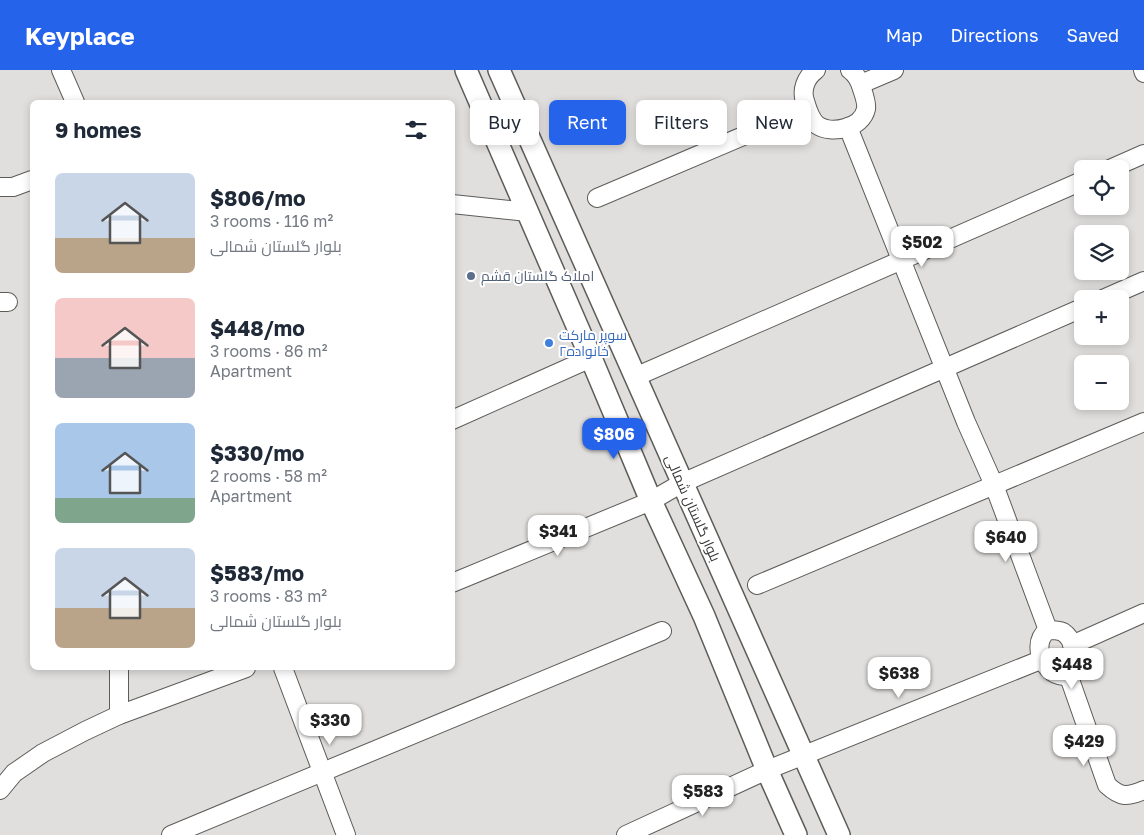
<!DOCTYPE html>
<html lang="en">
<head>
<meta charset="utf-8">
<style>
	body { margin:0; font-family:"Golos Text",Cairo,sans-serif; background:#f6f6f7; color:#1f2937; height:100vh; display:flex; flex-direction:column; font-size:19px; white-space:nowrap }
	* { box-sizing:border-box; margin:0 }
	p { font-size:16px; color:#747a83 }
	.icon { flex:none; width:28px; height:28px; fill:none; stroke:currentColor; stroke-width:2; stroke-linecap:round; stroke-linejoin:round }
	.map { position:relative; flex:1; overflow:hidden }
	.panel { position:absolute; left:30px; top:30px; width:425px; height:570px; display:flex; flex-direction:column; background:#fff; border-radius:8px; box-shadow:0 2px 8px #0003 }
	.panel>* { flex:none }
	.banner { position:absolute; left:470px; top:30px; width:475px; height:45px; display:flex; gap:10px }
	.buttons { position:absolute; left:1074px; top:90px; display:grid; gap:10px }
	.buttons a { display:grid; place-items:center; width:55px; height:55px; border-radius:8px; background:#fff; box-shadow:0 2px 8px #0003; font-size:25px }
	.price { position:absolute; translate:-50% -42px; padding:0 11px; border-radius:10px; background:#fff; color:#222; font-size:16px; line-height:32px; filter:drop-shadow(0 1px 2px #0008) }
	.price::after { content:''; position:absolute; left:50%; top:30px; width:15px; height:11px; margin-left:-8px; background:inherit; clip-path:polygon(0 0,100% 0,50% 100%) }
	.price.on { background:#2563eb; color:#fff }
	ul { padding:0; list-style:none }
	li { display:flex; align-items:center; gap:15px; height:125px; padding:0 25px }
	li span { display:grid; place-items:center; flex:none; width:140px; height:100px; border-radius:8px; color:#555 }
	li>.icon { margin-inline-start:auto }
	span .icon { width:60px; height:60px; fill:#fffc; stroke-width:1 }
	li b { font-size:21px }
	h2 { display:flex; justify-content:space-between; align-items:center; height:60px; padding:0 25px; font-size:21px }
	.pill { padding:0 18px; border-radius:8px; background:#fff; box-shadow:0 2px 8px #0003; font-size:18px; line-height:45px }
	.pill.on { background:#2563eb; color:#fff }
	header { display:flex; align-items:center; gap:30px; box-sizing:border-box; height:70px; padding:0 25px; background:#2563eb; color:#fff }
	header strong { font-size:24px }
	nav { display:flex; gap:28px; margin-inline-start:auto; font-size:18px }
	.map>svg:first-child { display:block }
</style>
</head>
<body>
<header>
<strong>Keyplace</strong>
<nav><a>Map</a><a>Directions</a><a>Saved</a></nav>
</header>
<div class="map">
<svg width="1144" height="765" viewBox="0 0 1144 765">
	<rect width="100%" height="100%" fill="#e1dfdd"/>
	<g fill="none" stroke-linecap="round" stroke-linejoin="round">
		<g stroke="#5d5c59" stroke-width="20">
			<g id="minor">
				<path d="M61 0 75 32"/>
				<path d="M816 0C806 7 801 20 805 31 807 38 811 50 817 55 832 65 862 58 866 39 867 33 864 25 862 19 860 12 856 4 850 0"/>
				<path d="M1143 0 1144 3"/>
				<path d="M861 14 894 0"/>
				<path d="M848 57 966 352 994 415 1048 560"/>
				<path d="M1110 99 1144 84"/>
				<path d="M0 117H13L32 110"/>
				<path d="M597 128 807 39"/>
				<path d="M452 134 528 142"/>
				<path d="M1103 229 1144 211"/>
				<path d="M0 232H8"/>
				<path d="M635 307 1082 111"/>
				<path d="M452 350 591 288"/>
				<path d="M452 513 651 431 682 413 1082 238"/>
				<path d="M757 515 1144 352"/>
				<path d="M1048 560C1053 560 1058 560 1063 562 1072 568 1082 591 1074 600 1056 621 1024 578 1048 560Z"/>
				<path d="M1072 575 1144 543"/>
				<path d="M119 598V645"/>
				<path d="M283 598 346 765"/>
				<path d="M1068 604 1107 715C1121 728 1127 727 1144 720"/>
				<path d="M0 720 14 703 43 683 85 661 119 645 246 598"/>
				<path d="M171 765 662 561"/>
				<path d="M626 765 767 700 1043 589"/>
			</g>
		</g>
		<g stroke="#5d5c59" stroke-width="24">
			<g id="tertiary">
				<path d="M466 0 591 288 651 431 704 546 767 700 796 765"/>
				<path d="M499 0 839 765"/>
			</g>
		</g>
		<use href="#minor" stroke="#fff" stroke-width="18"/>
		<use href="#tertiary" stroke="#fff" stroke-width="21"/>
	</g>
	<circle fill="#5c6f8a" stroke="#fff" stroke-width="2" cx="471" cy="206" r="5"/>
	<circle fill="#3f7fe0" stroke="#fff" stroke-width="2" cx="549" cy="273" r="5"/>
	<g text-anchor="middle" stroke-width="4" stroke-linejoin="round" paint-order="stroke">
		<g font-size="14" fill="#4e5e75" stroke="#fff" text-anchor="start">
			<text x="481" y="211">املاک گلستان قشم</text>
		</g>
		<g font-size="14" fill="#366cbe" stroke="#fff" text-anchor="start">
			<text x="559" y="270">سوپر ماركت<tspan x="559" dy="16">خانواده٢</tspan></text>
		</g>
		<g font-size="14" fill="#353433" stroke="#fff">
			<text transform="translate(693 438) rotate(66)" y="5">بلوار گلستان شمالی</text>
		</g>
	</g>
</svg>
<div class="buttons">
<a><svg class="icon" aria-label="locate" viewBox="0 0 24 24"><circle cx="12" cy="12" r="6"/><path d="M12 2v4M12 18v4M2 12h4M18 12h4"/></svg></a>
<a><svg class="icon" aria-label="layers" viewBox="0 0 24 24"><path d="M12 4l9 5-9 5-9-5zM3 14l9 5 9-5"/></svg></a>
<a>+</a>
<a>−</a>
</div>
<b class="price" style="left:922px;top:198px">$502</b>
<b class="price on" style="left:614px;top:390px">$806</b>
<b class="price" style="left:558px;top:487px">$341</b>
<b class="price" style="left:1006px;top:493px">$640</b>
<b class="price" style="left:1072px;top:620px">$448</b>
<b class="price" style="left:899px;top:629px">$638</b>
<b class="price" style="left:330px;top:676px">$330</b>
<b class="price" style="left:1084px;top:697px">$429</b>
<b class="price" style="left:703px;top:747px">$583</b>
<div class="banner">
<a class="pill">Buy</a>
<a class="pill on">Rent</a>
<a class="pill">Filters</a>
<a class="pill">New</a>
</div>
<section class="panel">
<h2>9 homes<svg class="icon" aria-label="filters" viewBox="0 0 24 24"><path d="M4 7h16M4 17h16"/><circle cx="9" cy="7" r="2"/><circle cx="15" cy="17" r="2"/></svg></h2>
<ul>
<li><span style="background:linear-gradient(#c9d6e8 65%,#b9a48a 0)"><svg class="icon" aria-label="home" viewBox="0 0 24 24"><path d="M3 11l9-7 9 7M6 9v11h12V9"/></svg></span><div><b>$806/mo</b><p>3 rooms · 116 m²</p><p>بلوار گلستان شمالی</p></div></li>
<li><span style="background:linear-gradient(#f6c9c9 60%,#9aa5b1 0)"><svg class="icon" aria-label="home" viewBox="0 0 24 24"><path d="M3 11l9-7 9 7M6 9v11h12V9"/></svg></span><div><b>$448/mo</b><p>3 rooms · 86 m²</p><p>Apartment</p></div></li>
<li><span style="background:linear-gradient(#a9c7e8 75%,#7fa58c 0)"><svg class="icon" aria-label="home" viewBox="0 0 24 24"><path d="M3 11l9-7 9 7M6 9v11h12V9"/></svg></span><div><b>$330/mo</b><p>2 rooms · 58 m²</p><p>Apartment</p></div></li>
<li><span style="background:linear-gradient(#c9d6e8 60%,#b9a48a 0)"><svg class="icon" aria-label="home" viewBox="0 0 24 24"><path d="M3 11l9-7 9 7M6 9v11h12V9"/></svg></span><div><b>$583/mo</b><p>3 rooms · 83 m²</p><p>بلوار گلستان شمالی</p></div></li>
</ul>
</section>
</div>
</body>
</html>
